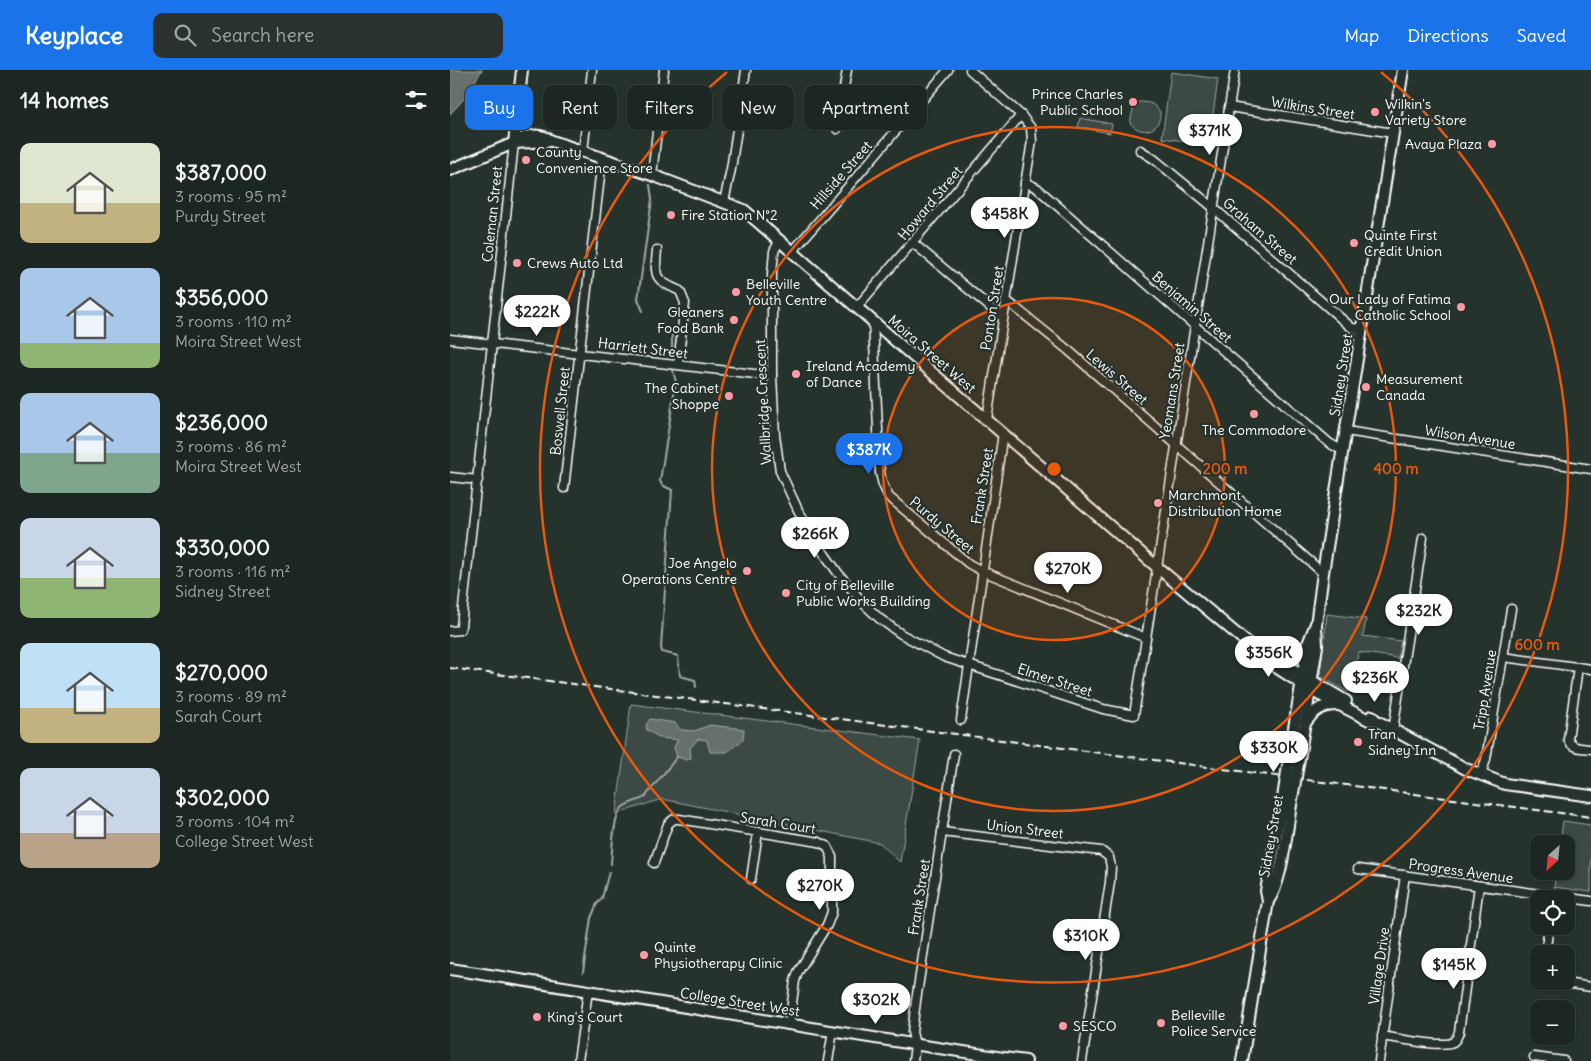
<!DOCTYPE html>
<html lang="en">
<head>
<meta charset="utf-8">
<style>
	body { margin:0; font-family:Delius,sans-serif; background:#29322f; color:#f1f3f6; height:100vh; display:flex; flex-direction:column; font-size:19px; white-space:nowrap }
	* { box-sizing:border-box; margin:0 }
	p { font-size:16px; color:#a0a5a5 }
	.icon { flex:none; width:28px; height:28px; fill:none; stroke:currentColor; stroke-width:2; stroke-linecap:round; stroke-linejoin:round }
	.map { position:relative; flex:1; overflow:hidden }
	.side { display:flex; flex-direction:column; background:#1c2622; width:450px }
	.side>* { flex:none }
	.guide { position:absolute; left:15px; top:15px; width:475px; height:45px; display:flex; gap:10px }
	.needle { width:32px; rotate:207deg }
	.fabs { position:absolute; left:1080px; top:765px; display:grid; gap:10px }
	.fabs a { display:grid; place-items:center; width:45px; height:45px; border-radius:10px; background:#1c2622; box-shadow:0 1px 4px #0004,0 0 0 1px #3a4340; font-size:25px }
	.price { position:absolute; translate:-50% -42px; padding:0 11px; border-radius:18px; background:#fff; color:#222; font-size:16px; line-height:32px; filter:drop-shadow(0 1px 2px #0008) }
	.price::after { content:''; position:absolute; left:50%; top:30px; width:15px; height:11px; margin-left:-8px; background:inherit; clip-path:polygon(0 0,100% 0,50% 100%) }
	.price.on { background:#1a73e8; color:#fff }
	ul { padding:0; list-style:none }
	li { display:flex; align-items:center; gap:15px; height:125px; padding:0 20px }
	li span { display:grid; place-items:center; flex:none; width:140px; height:100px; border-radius:10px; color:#555 }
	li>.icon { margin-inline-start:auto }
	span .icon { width:60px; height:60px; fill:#fffc; stroke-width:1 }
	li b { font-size:21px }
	h2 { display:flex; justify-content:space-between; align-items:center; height:60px; padding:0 20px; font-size:21px }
	.chip { padding:0 18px; border-radius:10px; background:#1c2622; box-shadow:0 1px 4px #0004,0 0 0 1px #3a4340; font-size:18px; line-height:45px }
	.chip.on { background:#1a73e8; color:#fff }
	header { display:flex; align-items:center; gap:30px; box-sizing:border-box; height:70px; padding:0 25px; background:#1a73e8; color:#fff }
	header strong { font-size:24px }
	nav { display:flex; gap:28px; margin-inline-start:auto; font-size:18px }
	.search { width:350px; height:45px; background:#29322f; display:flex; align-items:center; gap:12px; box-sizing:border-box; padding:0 18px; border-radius:10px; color:#a0a5a5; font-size:19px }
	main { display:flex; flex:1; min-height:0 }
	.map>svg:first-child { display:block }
</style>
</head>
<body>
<header>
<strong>Keyplace</strong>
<div class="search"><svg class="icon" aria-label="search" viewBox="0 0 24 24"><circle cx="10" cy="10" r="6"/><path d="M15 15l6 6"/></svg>Search here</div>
<nav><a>Map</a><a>Directions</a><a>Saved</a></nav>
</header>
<main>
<section class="side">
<h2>14 homes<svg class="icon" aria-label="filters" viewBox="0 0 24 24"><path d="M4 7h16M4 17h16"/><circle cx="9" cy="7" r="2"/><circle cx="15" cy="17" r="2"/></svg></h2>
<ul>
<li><span style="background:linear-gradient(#dfe7d0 60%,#c2b280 0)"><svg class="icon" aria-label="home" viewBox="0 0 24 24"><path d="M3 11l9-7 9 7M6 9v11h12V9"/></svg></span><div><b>$387,000</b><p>3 rooms · 95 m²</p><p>Purdy Street</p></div></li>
<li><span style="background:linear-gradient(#a9c7e8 75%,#8fb573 0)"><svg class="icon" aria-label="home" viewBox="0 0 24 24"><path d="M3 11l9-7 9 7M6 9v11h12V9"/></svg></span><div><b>$356,000</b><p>3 rooms · 110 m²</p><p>Moira Street West</p></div></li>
<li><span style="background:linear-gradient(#a9c7e8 60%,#7fa58c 0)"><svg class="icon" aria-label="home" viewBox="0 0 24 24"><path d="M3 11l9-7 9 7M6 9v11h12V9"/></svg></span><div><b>$236,000</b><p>3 rooms · 86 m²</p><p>Moira Street West</p></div></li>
<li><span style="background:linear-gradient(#c9d6e8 60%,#8fb573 0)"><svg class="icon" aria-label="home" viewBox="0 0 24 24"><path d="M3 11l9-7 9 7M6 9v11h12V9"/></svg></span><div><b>$330,000</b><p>3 rooms · 116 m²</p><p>Sidney Street</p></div></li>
<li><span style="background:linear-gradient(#bfe0f5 65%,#c2b280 0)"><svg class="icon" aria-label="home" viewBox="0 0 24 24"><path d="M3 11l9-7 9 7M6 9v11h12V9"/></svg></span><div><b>$270,000</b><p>3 rooms · 89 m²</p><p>Sarah Court</p></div></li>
<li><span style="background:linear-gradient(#c9d6e8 65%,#b9a48a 0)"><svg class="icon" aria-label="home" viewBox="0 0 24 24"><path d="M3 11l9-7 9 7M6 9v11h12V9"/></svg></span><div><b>$302,000</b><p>3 rooms · 104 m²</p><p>College Street West</p></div></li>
</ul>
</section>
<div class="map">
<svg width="1141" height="991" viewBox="0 0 1141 991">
	<rect width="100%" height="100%" fill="#26332d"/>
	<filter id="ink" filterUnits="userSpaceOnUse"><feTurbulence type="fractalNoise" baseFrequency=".02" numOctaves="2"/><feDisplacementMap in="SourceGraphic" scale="10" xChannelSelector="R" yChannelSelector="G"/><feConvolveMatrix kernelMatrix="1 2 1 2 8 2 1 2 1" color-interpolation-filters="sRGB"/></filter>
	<g filter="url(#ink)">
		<g fill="#3e4944" stroke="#9ea4a2">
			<path d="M721 2 768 9 759 74 712 68Z"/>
			<path d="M689 32C699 32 704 33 710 42 711 62 691 66 680 53L684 35Z"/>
			<path d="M630 48 662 54 660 63 628 57Z"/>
			<path d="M877 544 916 549 913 566 951 571 948 588 908 582 904 611 898 622 870 606Z"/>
			<path d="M181 634 470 670 450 792 430 773 212 729 166 744Z"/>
			<path d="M1113 751 1141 755V822L1104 817 1106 801H1116V774H1110Z"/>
		</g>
		<g fill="#67706c" stroke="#a4a9a7">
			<path d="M0 0H32L13 30 0 44Z"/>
			<path d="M200 649 225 653 231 660 244 661 260 655 294 659 293 670 277 682H260L257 670 248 669 240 678 241 688 237 690 227 687 224 677 228 670 210 668 197 660 196 655Z"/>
		</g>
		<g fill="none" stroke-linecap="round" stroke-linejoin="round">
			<g stroke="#a4a9a7" stroke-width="2">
				<path d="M193 241 188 229 202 129 200 115"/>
				<path d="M208 254 222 265V284"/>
				<path d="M223 301 226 312 210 411 212 415 222 420 211 577 212 582 228 586 230 606 245 610 246 617"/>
				<path d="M161 794C162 782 163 744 173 737 180 732 188 731 195 727L227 687"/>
				<path d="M133 902 141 848 147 834 152 828 159 802"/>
			</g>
			<g stroke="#fff" stroke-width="11">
				<g id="minor">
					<path d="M520 0 571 45 581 58 582 71 537 349"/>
					<path d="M779 37 943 63"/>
					<path d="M387 59 397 0"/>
					<path d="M690 80 704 89 759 134 902 258 912 259"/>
					<path d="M133 82 142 0"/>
					<path d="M202 105 214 0"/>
					<path d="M575 112 587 118 879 373 893 381"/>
					<path d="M274 132 281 99 296 0"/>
					<path d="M330 170 324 181 322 204V306L325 365 330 401 348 440 366 472 388 503 414 534 430 549 451 564 494 587 653 639 684 645 785 0"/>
					<path d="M463 173 553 248"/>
					<path d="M207 180C204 209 205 209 230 221L235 233 228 294"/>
					<path d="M343 181 498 0"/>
					<path d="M556 230 618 280 873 503"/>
					<path d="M407 237 571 45"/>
					<path d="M423 251 430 403 433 415 439 427 519 494 532 501 696 568"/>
					<path d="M0 269 322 306"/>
					<path d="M896 361 1141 399"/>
					<path d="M0 407 28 410"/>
					<path d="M114 418 152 89"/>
					<path d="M0 561 10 560 11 556 64 73"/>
					<path d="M1053 587 1141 599"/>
					<path d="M1128 597 1118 669C1121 679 1132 678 1141 679"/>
					<path d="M511 650 553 363"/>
					<path d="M943 660 973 468"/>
					<path d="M1029 704 1033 699 1036 689 1061 539"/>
					<path d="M492 762 651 781 659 787 661 797 660 812 632 991"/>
					<path d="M204 793 218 754 224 749H229L369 772 377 776 382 787V842L377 855 348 902 345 911 339 955"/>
					<path d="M908 799 1141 831"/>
					<path d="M301 809 308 762"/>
					<path d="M1095 884 1099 856"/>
					<path d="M1103 911 1141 917"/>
					<path d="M932 966C946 968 994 978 1003 972 1007 969 1008 965 1009 962L1029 816"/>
					<path d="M1084 987 1114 991"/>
					<path d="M128 991 138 921"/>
					<path d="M378 991 383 961"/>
					<path d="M463 991 465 975 462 962 466 931 504 684"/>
					<path d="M929 991 955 805"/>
				</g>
			</g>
			<g stroke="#fff" stroke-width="14">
				<g id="major">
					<path d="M64 73 72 0"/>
					<path d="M64 73 101 71"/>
					<path d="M0 100 64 73C76 65 89 62 102 71L202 105 294 140 707 497 808 582 812 588 866 623 919 650H925"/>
					<path d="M827 590 896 631"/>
					<path d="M829 592C843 591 848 584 857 575"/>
					<path d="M922 646 925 650 1016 699 1055 714 1141 726"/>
					<path d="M856 652C864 640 873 635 887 635"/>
					<path d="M840 682 858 574 865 556"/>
					<path d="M850 683 867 576 866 555 873 503 953 0"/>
					<path d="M818 831C833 811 837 756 842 729"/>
					<path d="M0 899C192 928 383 964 576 991"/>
					<path d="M792 991 818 831 816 821 833 728"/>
				</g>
			</g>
			<use href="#minor" stroke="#26332d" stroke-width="8"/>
			<use href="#major" stroke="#26332d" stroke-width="10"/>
			<path stroke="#fff" stroke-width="2" stroke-dasharray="8 4" stroke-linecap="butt" d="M0 598 1141 747"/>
			<g stroke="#fff" stroke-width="14" stroke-linecap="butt">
				<g id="major-bridge">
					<path d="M833 728 840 682"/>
					<path d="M842 729 850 683"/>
				</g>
			</g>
			<use href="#major-bridge" stroke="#26332d" stroke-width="10"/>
		</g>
	</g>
	<circle cx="604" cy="399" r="171" fill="#e8590c" fill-opacity=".12"/>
	<g fill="none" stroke="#e8590c" stroke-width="2.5">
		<circle cx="604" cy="399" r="171"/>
		<circle cx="604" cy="399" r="342"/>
		<path d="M931 2A514 514 0 1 1 277 2"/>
	</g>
	<g fill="#ff9aa2" stroke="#26332d" stroke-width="2">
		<circle cx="683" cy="32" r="5"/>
		<circle cx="925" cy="42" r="5"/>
		<circle cx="1042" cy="74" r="5"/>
		<circle cx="76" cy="90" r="5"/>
		<circle cx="221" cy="145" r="5"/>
		<circle cx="904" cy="173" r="5"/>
		<circle cx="67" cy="193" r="5"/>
		<circle cx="286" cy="222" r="5"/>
		<circle cx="1011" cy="237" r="5"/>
		<circle cx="284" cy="250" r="5"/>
		<circle cx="346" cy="304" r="5"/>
		<circle cx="916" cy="317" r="5"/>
		<circle cx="279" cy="326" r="5"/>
		<circle cx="804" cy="344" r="5"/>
		<circle cx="708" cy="433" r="5"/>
		<circle cx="297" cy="501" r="5"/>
		<circle cx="336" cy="523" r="5"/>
		<circle cx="908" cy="672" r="5"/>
		<circle cx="194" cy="885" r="5"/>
		<circle cx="87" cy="947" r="5"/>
		<circle cx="711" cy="953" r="5"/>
		<circle cx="613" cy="956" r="5"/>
	</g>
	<g text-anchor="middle" stroke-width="4.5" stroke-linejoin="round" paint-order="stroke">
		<g font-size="14" fill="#fff" stroke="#26332d" text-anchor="start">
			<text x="673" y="29" text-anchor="end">Prince Charles<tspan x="673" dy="16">Public School</tspan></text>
			<text x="935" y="39">Wilkin's<tspan x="935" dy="16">Variety Store</tspan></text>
			<text x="1032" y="79" text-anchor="end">Avaya Plaza</text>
			<text x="86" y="87">County<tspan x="86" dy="16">Convenience Store</tspan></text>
			<text x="231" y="150">Fire Station N°2</text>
			<text x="914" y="170">Quinte First<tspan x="914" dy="16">Credit Union</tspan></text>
			<text x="77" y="198">Crews Auto Ltd</text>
			<text x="296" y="219">Belleville<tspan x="296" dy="16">Youth Centre</tspan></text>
			<text x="1001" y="234" text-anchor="end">Our Lady of Fatima<tspan x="1001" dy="16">Catholic School</tspan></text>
			<text x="274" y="247" text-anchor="end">Gleaners<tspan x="274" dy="16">Food Bank</tspan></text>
			<text x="356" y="301">Ireland Academy<tspan x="356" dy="16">of Dance</tspan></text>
			<text x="926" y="314">Measurement<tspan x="926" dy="16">Canada</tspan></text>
			<text x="269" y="323" text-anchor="end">The Cabinet<tspan x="269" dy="16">Shoppe</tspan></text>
			<text x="804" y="365" text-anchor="middle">The Commodore</text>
			<text x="718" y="430">Marchmont<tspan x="718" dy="16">Distribution Home</tspan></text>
			<text x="287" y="498" text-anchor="end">Joe Angelo<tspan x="287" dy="16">Operations Centre</tspan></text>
			<text x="346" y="520">City of Belleville<tspan x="346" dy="16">Public Works Building</tspan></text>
			<text x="918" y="669">Tran<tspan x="918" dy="16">Sidney Inn</tspan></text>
			<text x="204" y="882">Quinte<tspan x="204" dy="16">Physiotherapy Clinic</tspan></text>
			<text x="721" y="950">Belleville<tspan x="721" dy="16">Police Service</tspan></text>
			<text x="97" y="952">King's Court</text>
			<text x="623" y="961">SESCO</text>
		</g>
		<g font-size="14" fill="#fff" stroke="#26332d">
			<text transform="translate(863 38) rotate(9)" y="5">Wilkins Street</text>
			<text transform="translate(391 105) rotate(-49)" y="5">Hillside Street</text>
			<text transform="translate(480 133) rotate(-50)" y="5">Howard Street</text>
			<text transform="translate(42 144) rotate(-84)" y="5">Coleman Street</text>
			<text transform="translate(810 161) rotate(41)" y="5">Graham Street</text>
			<text transform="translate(742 237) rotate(41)" y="5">Benjamin Street</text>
			<text transform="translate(542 238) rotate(-81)" y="5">Ponton Street</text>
			<text transform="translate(193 278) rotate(7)" y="5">Harriett Street</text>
			<text transform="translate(482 284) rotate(41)" y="5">Moira Street West</text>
			<text transform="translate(891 305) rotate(-81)" y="5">Sidney Street</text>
			<text transform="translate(667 307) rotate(41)" y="5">Lewis Street</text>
			<text transform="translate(722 321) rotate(-81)" y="5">Yeomans Street</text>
			<text transform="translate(313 332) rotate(-93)" y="5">Wallbridge Crescent</text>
			<text transform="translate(110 341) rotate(-84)" y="5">Boswell Street</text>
			<text transform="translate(1020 367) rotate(9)" y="5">Wilson Avenue</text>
			<text transform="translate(532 416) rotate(-81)" y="5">Frank Street</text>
			<text transform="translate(492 455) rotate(40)" y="5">Purdy Street</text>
			<text transform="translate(605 610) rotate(18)" y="5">Elmer Street</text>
			<text transform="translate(1035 620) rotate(-81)" y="5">Tripp Avenue</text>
			<text transform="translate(328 753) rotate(9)" y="5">Sarah Court</text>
			<text transform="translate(575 759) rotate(7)" y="5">Union Street</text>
			<text transform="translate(821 766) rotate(-80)" y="5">Sidney Street</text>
			<text transform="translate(1011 801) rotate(8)" y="5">Progress Avenue</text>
			<text transform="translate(469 827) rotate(-81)" y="5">Frank Street</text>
			<text transform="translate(929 896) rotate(-82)" y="5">Village Drive</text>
			<text transform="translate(290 932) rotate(9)" y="5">College Street West</text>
		</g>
	</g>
	<circle cx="604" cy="399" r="8" fill="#e8590c" stroke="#26332d" stroke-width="2.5"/>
	<g font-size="15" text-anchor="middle" font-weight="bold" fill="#e8590c" stroke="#26332d" stroke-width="4.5" stroke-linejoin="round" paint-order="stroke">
		<text x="775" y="404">200 m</text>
		<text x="946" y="404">400 m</text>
		<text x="1087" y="580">600 m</text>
	</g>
</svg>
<div class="fabs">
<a><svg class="needle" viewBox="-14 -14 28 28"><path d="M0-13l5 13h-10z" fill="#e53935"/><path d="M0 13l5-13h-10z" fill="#a0a5a5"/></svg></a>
<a><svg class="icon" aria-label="locate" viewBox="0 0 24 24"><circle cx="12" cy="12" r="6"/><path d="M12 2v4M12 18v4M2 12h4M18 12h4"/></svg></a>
<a>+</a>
<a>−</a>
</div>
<b class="price" style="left:760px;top:86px">$371K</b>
<b class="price" style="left:555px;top:169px">$458K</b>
<b class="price" style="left:87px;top:267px">$222K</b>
<b class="price on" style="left:419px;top:405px">$387K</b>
<b class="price" style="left:365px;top:489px">$266K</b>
<b class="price" style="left:618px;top:524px">$270K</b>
<b class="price" style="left:969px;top:566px">$232K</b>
<b class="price" style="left:819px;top:608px">$356K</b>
<b class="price" style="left:925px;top:633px">$236K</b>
<b class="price" style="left:824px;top:703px">$330K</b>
<b class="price" style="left:370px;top:841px">$270K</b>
<b class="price" style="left:636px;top:891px">$310K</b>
<b class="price" style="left:1004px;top:920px">$145K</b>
<b class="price" style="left:426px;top:955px">$302K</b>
<div class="guide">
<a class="chip on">Buy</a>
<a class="chip">Rent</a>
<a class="chip">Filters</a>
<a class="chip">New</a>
<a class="chip">Apartment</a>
</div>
</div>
</main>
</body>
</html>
